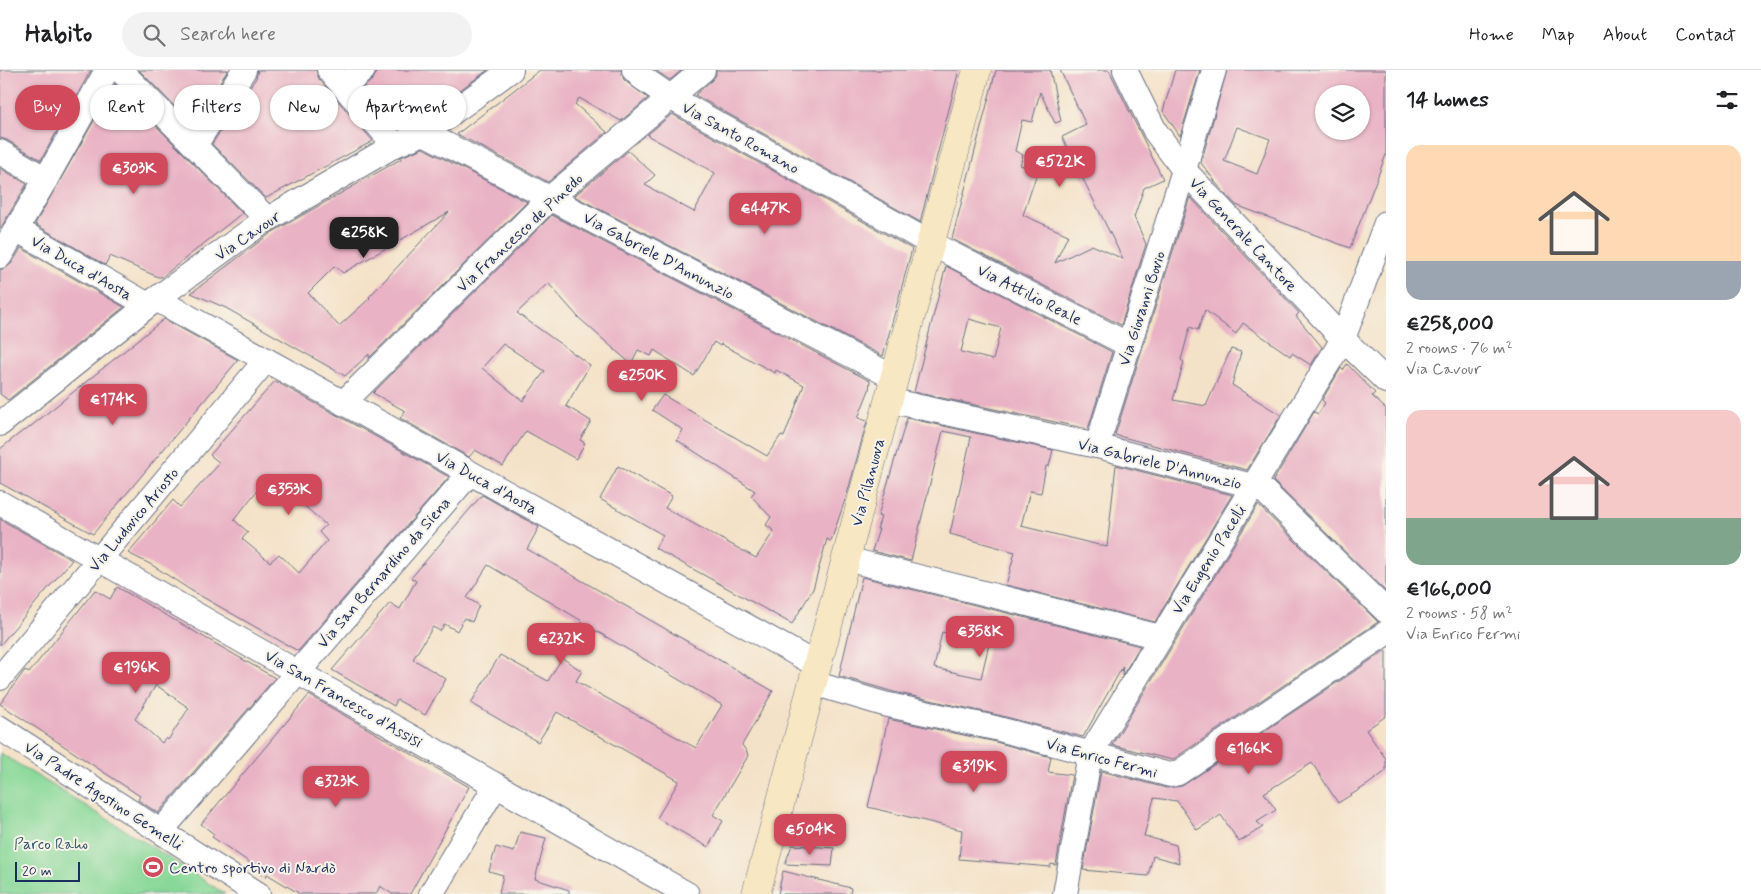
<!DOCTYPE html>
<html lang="en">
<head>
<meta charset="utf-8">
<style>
	body { margin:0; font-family:Mynerve,sans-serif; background:#f2f2f2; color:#202124; height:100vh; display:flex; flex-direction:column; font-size:19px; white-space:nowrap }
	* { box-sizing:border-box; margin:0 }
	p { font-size:16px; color:#757577 }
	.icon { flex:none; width:28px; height:28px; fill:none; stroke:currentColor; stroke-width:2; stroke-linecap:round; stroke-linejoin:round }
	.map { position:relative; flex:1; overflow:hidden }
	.details { display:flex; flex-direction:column; background:#fff; width:375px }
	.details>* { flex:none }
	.top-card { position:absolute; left:15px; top:15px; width:475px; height:45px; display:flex; gap:10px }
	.buttons { position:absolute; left:1315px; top:15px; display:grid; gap:10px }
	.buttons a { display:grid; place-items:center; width:55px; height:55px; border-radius:50%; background:#fff; box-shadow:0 1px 4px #0004; font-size:25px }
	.scale { position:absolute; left:15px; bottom:12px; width:65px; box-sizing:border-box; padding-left:5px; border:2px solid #1b2f5e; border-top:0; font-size:14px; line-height:18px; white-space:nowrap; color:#1b2f5e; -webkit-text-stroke:4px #f7f3e8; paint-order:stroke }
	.price { position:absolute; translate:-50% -42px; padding:0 11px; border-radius:10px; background:#d1495b; color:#fff; font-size:16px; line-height:32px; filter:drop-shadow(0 1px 2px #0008) }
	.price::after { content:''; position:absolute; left:50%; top:30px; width:15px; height:11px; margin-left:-8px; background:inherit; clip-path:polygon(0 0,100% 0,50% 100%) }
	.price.active { background:#222; color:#fff }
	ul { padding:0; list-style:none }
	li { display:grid; align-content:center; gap:10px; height:265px; padding:0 20px }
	li span { display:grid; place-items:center; height:155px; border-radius:15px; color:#555 }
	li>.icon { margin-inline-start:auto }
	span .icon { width:90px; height:90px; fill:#fffc; stroke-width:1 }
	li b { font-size:21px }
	h2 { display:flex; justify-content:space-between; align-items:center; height:60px; padding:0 20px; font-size:21px }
	.pill { padding:0 18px; border-radius:22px; background:#fff; box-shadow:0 1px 4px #0004; font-size:18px; line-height:45px }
	.pill.active { background:#d1495b; color:#fff }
	header { display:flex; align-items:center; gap:30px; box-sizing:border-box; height:70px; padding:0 25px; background:#fff; border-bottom:1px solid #e0e0e0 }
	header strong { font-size:24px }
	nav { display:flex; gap:28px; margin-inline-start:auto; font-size:18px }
	.search { width:350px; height:45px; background:#f2f2f2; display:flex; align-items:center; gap:12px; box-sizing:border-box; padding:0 18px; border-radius:28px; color:#757577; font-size:19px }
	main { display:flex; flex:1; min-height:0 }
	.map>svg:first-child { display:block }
</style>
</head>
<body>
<header>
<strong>Habito</strong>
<div class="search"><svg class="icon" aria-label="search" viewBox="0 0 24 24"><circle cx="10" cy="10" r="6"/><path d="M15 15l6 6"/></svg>Search here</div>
<nav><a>Home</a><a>Map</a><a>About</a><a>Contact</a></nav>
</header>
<main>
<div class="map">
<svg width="1386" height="824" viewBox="0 0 1386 824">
	<rect width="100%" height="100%" fill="#f7f3e8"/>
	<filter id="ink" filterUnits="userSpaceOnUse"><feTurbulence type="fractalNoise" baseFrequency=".02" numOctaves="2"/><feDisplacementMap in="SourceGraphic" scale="10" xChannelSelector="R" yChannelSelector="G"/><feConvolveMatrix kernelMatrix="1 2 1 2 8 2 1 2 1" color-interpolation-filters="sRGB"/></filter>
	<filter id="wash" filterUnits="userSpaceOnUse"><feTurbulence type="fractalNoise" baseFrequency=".0096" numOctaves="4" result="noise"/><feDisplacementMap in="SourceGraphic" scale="20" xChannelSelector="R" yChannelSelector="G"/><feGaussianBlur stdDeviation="1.12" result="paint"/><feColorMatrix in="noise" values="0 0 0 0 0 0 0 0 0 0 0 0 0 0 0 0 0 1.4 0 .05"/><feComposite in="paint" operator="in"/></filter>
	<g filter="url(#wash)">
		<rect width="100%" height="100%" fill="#f4e2c8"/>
		<path fill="#88d898" stroke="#52847b" d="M0 683 143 771 225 824H0Z"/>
		<g id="blocks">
			<g fill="#e9b2c5" fill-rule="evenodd">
				<path d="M0 0H91L41 90 7 70 0 68Z"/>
				<path d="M139 0H228L192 54Z"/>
				<path d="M258 0H316L319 9 373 71 266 128 212 74 256 8Z"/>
				<path d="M379 0H488L435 38 398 57 363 18 372 10Z"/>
				<path d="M540 0H621L624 10 648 28 621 51 579 28 575 34 607 62 548 112 457 64Z"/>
				<path d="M655 0H682L670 10Z"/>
				<path d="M716 0H959L920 152 695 25 712 10 716 5Z"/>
				<path d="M996 0H1050L1061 51 1055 53 1040 22 1032 52 1022 50 1015 81 1023 85 1020 95 1038 100 1023 145 1068 165 1055 193 1092 175 1123 189 1062 67 1086 55 1060 0H1109L1163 109 1144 118 1134 147 1146 174 1121 255 952 169Z"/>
				<path d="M1175 0H1200L1180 66 1163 41Z"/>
				<path d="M1227 0H1386V85L1350 178 1236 135 1214 111H1215L1201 93ZM1324 24H1361V61H1324ZM1237 57 1270 69 1257 104 1224 91Z"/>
				<path d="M115 14 242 143 162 207H158L110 186 105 195 35 154Z"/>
				<path d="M672 44 912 179 883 286 574 126 628 81 655 105 645 115 694 142 715 103 647 65Z"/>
				<path d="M423 78 527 132 369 288V284L345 306 226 238 191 223 271 163 401 89V87ZM449 142 369 227 370 228 339 256 308 223 335 196 343 203Z"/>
				<path d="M0 98 27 114 0 159Z"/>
				<path d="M1190 127 1299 243 1296 246 1322 277 1311 295 1292 283 1290 286 1243 253 1236 264 1205 240 1198 260 1190 257 1181 290 1184 292 1173 330 1206 336 1231 279 1241 282 1232 315 1281 345 1247 400 1115 365Z"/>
				<path d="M552 145 870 311 869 320 858 348 867 351 848 421 831 471 827 469 813 519 792 554 655 478 663 465 600 429 618 396 672 426 665 438 756 488 774 461 766 455 771 447 751 426 755 421 677 370 683 360 652 340 663 325 767 386 781 365 784 367 804 315 776 300 775 303 721 274 720 276 714 272 694 306 654 280 651 286 638 280 631 294 579 248 548 213 517 243 590 295 566 336 591 351 580 370 585 373 576 389 526 361 503 396 475 380 469 387 400 348 405 341 373 323ZM503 274 545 301 523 331 482 298Z"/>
				<path d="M21 178 124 237 8 330 0 324V200L6 198 12 193Z"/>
				<path d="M946 196 1112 282 1088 359 914 322ZM969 249 1001 258 993 290 961 282Z"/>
				<path d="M164 249 238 290 93 464 0 413V379L24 360 25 361Z"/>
				<path d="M1347 294 1375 323 1372 326 1386 339V522L1273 411 1314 342 1318 344 1325 333 1322 330 1341 298 1343 300Z"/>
				<path d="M275 311 449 407 298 581 192 521 152 495 128 483 173 430 180 437 220 393 210 385ZM259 418 278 435 283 430 291 438 298 430 326 455 319 462 327 471 299 503 279 484 270 492 242 469 248 462 234 450Z"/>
				<path d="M907 348 1053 380 1049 396H1046L1041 423 1030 421 1021 456 1107 477 1116 395 1232 425 1155 552 1006 515 1015 482 950 464 971 367 943 361 911 491 872 481 879 459H877L881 447 878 446Z"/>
				<path d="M482 425 539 457 527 479 773 621 742 675 747 682 748 686 713 745 723 751 708 777 657 748 679 711 557 642 538 672 471 633 500 585 548 611 562 588 582 601 576 611 696 678 722 635 581 552 582 551 488 495 467 528 479 535 472 552 464 548 457 561 445 554 440 561 433 557 413 589 446 609 425 645 397 630 394 636 332 600 390 533 400 539 416 511 411 508Z"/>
				<path d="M1258 435 1378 552 1172 690 1112 675Z"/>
				<path d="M0 449 72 490 0 575Z"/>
				<path d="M862 507 1140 576 1122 606 1123 596 1083 667 998 645 894 622 839 606ZM942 562 989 574 981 608 934 598Z"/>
				<path d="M117 517 275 608 158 743 138 730 140 726 0 634 25 600 29 603 95 520 110 529ZM156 615 189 638 168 670 166 668 162 673 135 649Z"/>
				<path d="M1386 580V646L1366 660 1386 689V701L1367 715 1338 733 1312 693 1264 723 1276 740 1257 752 1263 757 1239 772 1221 745 1197 760 1177 731 1154 728 1144 766 1176 775 1179 793 1153 786 1148 806 1083 800 1101 701 1166 718 1182 716Z"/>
				<path d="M309 625 469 717 410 824H392L380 816 376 824H300L267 804 266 807 250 797 252 794 212 767 214 764 201 754Z"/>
				<path d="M888 649 992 671 1051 687 1048 702 1072 705 1056 795 1051 794 1050 797 959 789 962 760 868 737Z"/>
				<path d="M520 762 546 768 535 809 569 820V824H499L503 805 489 801 496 777 514 782Z"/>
				<path d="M792 775 834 778 832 796 785 794Z"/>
				<path d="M783 801 851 818 850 824H778Z"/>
			</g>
		</g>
	</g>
	<g filter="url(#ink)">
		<use href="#blocks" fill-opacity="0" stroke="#676e83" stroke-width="1"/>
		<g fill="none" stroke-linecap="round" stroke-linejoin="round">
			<g stroke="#676e83" stroke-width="26">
				<g id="street">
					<path d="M120 0 267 149"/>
					<path d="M329 0 395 75"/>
					<path d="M634 0 641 7 670 27 930 173 1129 275"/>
					<path d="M1125 0 1155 61 1184 100 1343 269 1386 311"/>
					<path d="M344 17 363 0"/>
					<path d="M424 63 895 308"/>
					<path d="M195 75 244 0"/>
					<path d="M0 82 46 109"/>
					<path d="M16 159 148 235"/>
					<path d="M0 186 46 109 107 0"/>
					<path d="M156 229 817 595"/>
					<path d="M888 330 1097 376 1253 416 1265 422 1386 541"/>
					<path d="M343 333 550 128 703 0"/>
					<path d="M0 354 156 229 261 153 395 75 424 63 511 0"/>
					<path d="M1097 376 1184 100 1214 0"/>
					<path d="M0 433 687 824"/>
					<path d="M846 489 1160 567"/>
					<path d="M0 608 266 290"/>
					<path d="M813 613 884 634 995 658 1170 705 1178 703 1386 563"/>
					<path d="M0 658 258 824"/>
					<path d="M161 761 470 403"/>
					<path d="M431 824 496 715"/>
					<path d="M1065 824 1090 684 1343 269 1386 153"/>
				</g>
			</g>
			<g stroke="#676e83" stroke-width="29">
				<path id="secondary" d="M756 824 977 0"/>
			</g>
			<use href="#street" stroke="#fff" stroke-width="24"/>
			<use href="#secondary" stroke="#f7e8c3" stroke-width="28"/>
		</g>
	</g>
	<defs>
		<g id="stadium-disc" transform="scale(1.125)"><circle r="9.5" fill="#d1495b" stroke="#f7f3e8"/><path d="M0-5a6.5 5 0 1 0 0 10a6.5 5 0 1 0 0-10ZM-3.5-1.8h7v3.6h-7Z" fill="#fff"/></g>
	</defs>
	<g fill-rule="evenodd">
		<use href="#stadium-disc" x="153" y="797"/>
	</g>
	<g text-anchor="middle" stroke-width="4" stroke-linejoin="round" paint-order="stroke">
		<g font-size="16" fill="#1b2f5e" stroke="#f7f3e8">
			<text transform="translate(741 67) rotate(29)" y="6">Via Santo Romano</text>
			<text transform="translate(519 162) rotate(-43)" y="6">Via Francesco de Pinedo</text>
			<text transform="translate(1244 164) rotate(47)" y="6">Via Generale Cantore</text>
			<text transform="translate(247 165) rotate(-34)" y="6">Via Cavour</text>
			<text transform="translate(659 185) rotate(28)" y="6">Via Gabriele D'Annunzio</text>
			<text transform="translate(82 197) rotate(30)" y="6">Via Duca d'Aosta</text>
			<text transform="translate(1030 224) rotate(27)" y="6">Via Attilio Reale</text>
			<text transform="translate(1141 238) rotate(-72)" y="6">Via Giovanni Bovio</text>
			<text transform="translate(1160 393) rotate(14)" y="6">Via Gabriele D'Annunzio</text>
			<text transform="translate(487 412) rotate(29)" y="6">Via Duca d'Aosta</text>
			<text transform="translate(867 412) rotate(-75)" y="6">Via Pilanuova</text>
			<text transform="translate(133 449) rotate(-50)" y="6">Via Ludovico Ariosto</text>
			<text transform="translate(1208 489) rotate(-58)" y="6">Via Eugenio Pacelli</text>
			<text transform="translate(383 502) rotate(-49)" y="6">Via San Bernardino da Siena</text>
			<text transform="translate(344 628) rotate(30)" y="6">Via San Francesco d'Assisi</text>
			<text transform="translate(1102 687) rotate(15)" y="6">Via Enrico Fermi</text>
			<text transform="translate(104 725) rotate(33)" y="6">Via Padre Agostino Gemelli</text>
		</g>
		<g font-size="16" fill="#36596c" stroke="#f7f3e8">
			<text x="51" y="779">Parco Raho</text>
		</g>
		<g font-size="16" fill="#1b2f5e" stroke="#f7f3e8" text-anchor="start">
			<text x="169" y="803">Centro sportivo di Nardò</text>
		</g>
	</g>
</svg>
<div class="buttons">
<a><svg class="icon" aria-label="layers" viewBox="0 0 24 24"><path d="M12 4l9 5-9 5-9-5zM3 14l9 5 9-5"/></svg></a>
</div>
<div class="scale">20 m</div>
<b class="price" style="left:1060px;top:118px">€522K</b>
<b class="price" style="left:134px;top:125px">€303K</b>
<b class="price" style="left:765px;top:165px">€447K</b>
<b class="price active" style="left:364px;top:189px">€258K</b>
<b class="price" style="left:642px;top:332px">€250K</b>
<b class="price" style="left:113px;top:356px">€174K</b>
<b class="price" style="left:289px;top:446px">€353K</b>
<b class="price" style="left:980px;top:588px">€358K</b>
<b class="price" style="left:561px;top:595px">€232K</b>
<b class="price" style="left:136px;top:624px">€196K</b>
<b class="price" style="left:1249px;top:705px">€166K</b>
<b class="price" style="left:974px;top:723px">€319K</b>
<b class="price" style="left:336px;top:738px">€323K</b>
<b class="price" style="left:810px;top:786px">€504K</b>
<div class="top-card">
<a class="pill active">Buy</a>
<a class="pill">Rent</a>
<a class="pill">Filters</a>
<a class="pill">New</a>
<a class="pill">Apartment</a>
</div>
</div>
<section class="details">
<h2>14 homes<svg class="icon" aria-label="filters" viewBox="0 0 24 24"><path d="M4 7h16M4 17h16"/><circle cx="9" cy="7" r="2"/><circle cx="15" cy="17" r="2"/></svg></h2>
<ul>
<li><span style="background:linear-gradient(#ffd9b3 75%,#9aa5b1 0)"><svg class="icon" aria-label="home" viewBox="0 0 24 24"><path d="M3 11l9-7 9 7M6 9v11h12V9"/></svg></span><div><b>€258,000</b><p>2 rooms · 76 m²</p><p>Via Cavour</p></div></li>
<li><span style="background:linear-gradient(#f6c9c9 70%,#7fa58c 0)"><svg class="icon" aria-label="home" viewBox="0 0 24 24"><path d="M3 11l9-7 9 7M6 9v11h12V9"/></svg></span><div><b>€166,000</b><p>2 rooms · 58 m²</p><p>Via Enrico Fermi</p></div></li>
</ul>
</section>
</main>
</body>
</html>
